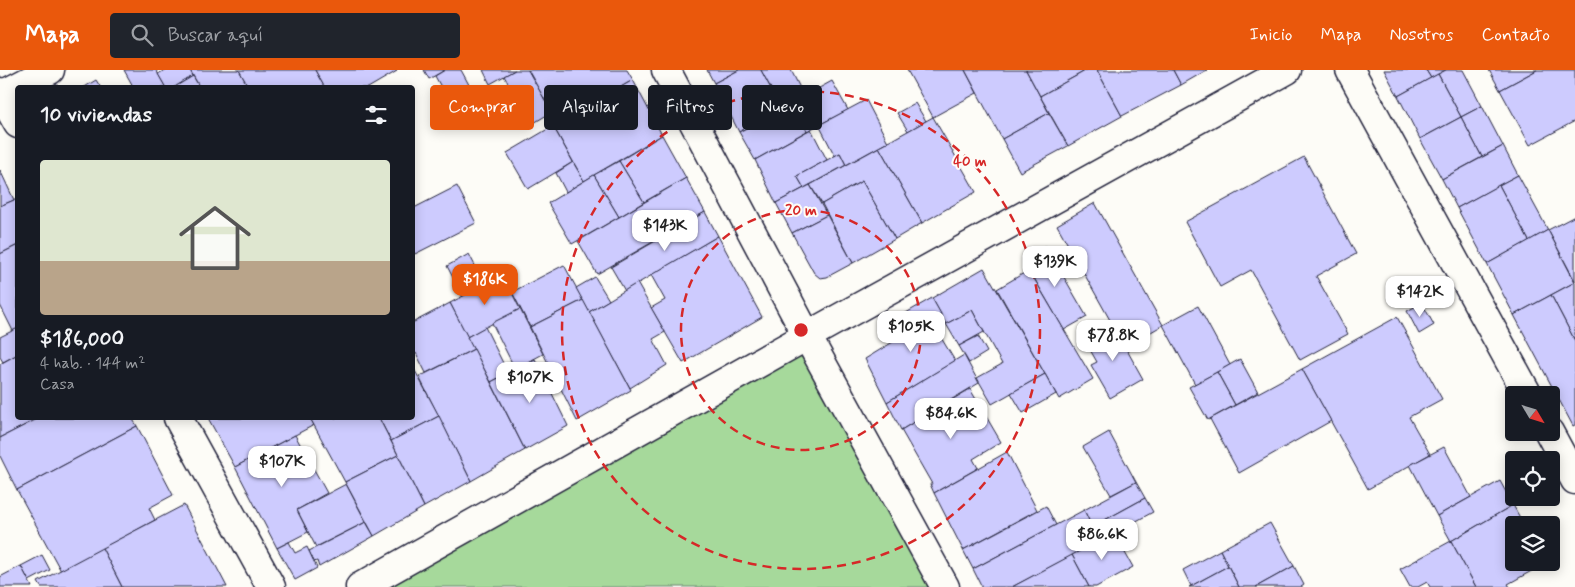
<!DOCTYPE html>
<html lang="es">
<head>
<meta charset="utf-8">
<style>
	body { margin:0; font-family:Mynerve,sans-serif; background:#20242c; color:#f1f3f6; height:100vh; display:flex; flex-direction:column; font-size:19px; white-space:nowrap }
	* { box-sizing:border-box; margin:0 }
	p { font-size:16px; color:#9ea1a6 }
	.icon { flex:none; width:28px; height:28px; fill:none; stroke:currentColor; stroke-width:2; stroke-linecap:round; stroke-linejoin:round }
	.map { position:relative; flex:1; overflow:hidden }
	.side { position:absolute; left:15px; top:15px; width:400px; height:335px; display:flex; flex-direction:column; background:#171b24; border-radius:5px; box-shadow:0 2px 12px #0003 }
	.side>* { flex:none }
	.hud { position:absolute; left:430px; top:15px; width:475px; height:45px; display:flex; gap:10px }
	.needle { width:32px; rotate:128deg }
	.tools { position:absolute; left:1505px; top:316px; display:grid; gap:10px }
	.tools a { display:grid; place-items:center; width:55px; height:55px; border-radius:5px; background:#171b24; box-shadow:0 2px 12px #0003; font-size:25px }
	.price { position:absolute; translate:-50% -42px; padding:0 11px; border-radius:10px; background:#fff; color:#222; font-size:16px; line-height:32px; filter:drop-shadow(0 1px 2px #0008) }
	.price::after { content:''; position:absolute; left:50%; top:30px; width:15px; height:11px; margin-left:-8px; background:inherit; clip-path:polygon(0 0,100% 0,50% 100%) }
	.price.on { background:#ea580c; color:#fff }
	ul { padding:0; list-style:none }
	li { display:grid; align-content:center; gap:10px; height:265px; padding:0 25px }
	li span { display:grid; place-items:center; height:155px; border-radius:5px; color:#555 }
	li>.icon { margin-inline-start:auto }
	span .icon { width:90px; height:90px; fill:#fffc; stroke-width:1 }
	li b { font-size:21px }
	h2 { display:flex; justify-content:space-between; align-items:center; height:60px; padding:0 25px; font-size:21px }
	.pill { padding:0 18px; border-radius:5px; background:#171b24; box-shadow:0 2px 12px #0003; font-size:18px; line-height:45px }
	.pill.on { background:#ea580c; color:#fff }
	header { display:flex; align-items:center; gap:30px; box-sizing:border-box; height:70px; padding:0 25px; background:#ea580c; color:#fff }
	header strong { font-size:24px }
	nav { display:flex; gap:28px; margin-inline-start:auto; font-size:18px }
	.search { width:350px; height:45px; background:#20242c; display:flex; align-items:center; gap:12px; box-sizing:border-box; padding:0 18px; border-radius:5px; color:#9ea1a6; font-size:19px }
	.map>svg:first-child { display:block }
</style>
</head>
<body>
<header>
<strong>Mapa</strong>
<div class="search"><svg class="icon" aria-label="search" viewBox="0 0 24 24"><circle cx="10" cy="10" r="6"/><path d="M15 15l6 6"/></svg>Buscar aquí</div>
<nav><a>Inicio</a><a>Mapa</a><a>Nosotros</a><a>Contacto</a></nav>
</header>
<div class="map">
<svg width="1575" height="517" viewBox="0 0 1575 517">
	<rect width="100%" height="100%" fill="#fdfcf7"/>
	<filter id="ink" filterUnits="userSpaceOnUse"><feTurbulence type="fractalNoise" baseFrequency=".02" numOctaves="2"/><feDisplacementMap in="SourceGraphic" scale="10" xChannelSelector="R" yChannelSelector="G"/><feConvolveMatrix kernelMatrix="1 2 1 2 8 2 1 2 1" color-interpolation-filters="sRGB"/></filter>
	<g filter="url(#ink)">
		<path fill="#a6d99b" stroke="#647e6b" d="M807 266 945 517H360Z"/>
		<g fill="#cdcbfe" stroke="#22223b">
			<path d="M124 0H156L166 18H134Z"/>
			<path d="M165 0H190L193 6 173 18H166L158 4Z"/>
			<path d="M190 0H239L249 18H200Z"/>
			<path d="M239 0H315L325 18H249Z"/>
			<path d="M315 0H396L397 1 368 18H325Z"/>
			<path d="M424 0H445L429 9Z"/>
			<path d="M445 0H461L474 24 452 37 435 6Z"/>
			<path d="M483 0H515L490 14Z"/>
			<path d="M515 0H528L552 42 532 54 504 6Z"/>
			<path d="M528 0H627L633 10 558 53Z"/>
			<path d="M707 0H739L714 13Z"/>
			<path d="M739 0H761L782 39 739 62 714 13Z"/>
			<path d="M761 0H791L804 26 782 39Z"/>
			<path d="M907 0H965L977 23 933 47Z"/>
			<path d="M965 0H1026L1049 43 1002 69Z"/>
			<path d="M1026 0H1087L1040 26Z"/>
			<path d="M1087 0H1097L1122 46 1068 76 1040 26Z"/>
			<path d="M1097 0H1173L1181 15 1122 46Z"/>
			<path d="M1173 0H1207L1181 15Z"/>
			<path d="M1384 0H1426L1431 8 1398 26Z"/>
			<path d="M1426 0H1446L1431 8Z"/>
			<path d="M1446 0H1463L1482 36 1461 47 1438 4Z"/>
			<path d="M1489 0H1537L1500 20Z"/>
			<path d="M1537 0H1575V51L1530 75 1500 20Z"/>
			<path d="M1438 4 1461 47 1420 69 1398 26Z"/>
			<path d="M193 6 200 18H173Z"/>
			<path d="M96 10 101 18H83Z"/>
			<path d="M633 10 662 65 584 111 553 56Z"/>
			<path d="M832 11 848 40 807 61 792 33Z"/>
			<path d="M866 30 888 72 846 95 840 83 835 86 819 55Z"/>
			<path d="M915 33 926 51 908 61 897 43Z"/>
			<path d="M1482 36 1503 76 1482 87 1461 47Z"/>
			<path d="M782 39 787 49 798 44 807 61 755 90 739 62Z"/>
			<path d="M1049 43 1068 76 1020 102 1002 69Z"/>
			<path d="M933 47 976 122 922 153 879 77Z"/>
			<path d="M1461 47 1482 87 1442 109 1420 69Z"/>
			<path d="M553 56 573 92 528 119 507 83Z"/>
			<path d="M811 59 827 90 797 106 804 118 776 133 755 90Z"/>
			<path d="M662 65 686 108 644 132 619 91Z"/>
			<path d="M1503 76 1518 105 1457 138 1442 109Z"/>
			<path d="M879 77 922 153 895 169 862 111 822 134 810 115Z"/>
			<path d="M840 83 846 95 804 118 797 106Z"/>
			<path d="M1304 87 1356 184 1316 206 1348 264 1300 290 1251 200 1220 217 1185 152Z"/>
			<path d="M619 91 644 132 619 147 594 105Z"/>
			<path d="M573 92 584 111 566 122 556 103Z"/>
			<path d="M0 100 14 130 0 136Z"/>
			<path d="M594 105 619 147 572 174 548 133Z"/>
			<path d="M1518 105 1548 160 1529 171 1499 115Z"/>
			<path d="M686 108 705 142 597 204 578 171Z"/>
			<path d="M862 111 895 169 853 193 822 134Z"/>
			<path d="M810 115 827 145 792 163 776 133Z"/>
			<path d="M1499 115 1529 171 1487 194 1457 138Z"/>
			<path d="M457 116 476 153 415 184 412 179V139Z"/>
			<path d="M14 130 18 131V175L0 184V136Z"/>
			<path d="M1095 133 1163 255 1125 277 1057 155Z"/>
			<path d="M705 142 718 166 625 221 611 197Z"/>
			<path d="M827 145 853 193 827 207 820 208 814 203 792 163Z"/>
			<path d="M1575 146V211L1548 160Z"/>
			<path d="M1548 160 1575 212 1514 245 1487 194Z"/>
			<path d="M718 166 762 247 683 293 651 238 665 230 651 205Z"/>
			<path d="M18 175V258L13 261 0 235V184Z"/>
			<path d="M1046 176 1087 247 1064 260 1023 189Z"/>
			<path d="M469 184 485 215 463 227 447 196Z"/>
			<path d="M564 195 583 230 530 257 512 222Z"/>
			<path d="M984 198 1045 304 992 334 977 308 1002 294 972 240 946 254 932 228Z"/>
			<path d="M1029 200 1093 309 1059 329 997 219Z"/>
			<path d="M503 205 520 239 467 267 450 233Z"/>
			<path d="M595 207 609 230 589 242 576 218Z"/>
			<path d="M1575 212V271L1551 225Z"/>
			<path d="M637 213 665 262 653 269 667 295 630 318 589 242Z"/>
			<path d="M1551 225 1575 271V355L1573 356 1514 245Z"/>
			<path d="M932 228 941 244 931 251 955 291 887 332 865 289 901 267 892 251Z"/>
			<path d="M583 230 631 320 577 351 530 257Z"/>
			<path d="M450 233 474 279 426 303 416 283 412 285V253Z"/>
			<path d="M1422 233 1434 255 1419 264 1407 241Z"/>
			<path d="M1198 236 1230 295 1195 314 1163 255Z"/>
			<path d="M520 239 543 284 515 299 492 253Z"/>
			<path d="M972 240 984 262 959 276 946 254Z"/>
			<path d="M1397 247 1442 329 1409 347 1430 384 1368 419 1302 299Z"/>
			<path d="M1113 255 1143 309 1110 328 1091 295 1097 292 1085 271Z"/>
			<path d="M485 257 508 303 491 312 467 267Z"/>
			<path d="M18 258V284L3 292 0 287V267Z"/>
			<path d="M978 266 987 282 969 293 959 276Z"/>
			<path d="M474 279 525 380 471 411 419 307Z"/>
			<path d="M18 284V348H39L0 368V294Z"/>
			<path d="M964 285 979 313 901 360 887 332Z"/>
			<path d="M535 289 568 356 525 380 491 312Z"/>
			<path d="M1240 289 1258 322 1235 335 1217 302Z"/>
			<path d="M412 295 439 346 391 371 379 348H412Z"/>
			<path d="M1302 299 1331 351 1239 403 1210 349Z"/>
			<path d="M1217 302 1235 335 1208 350 1189 317Z"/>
			<path d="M1045 304 1056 324 1023 343 1011 323Z"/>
			<path d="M970 319 1001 372 973 389 978 398 934 423 930 414H932L901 360Z"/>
			<path d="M439 346 471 411 424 437 391 371Z"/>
			<path d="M39 348H132L137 356 17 420 0 386V368Z"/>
			<path d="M208 348H310L314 355 235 397Z"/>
			<path d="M310 348H379L398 385 345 412Z"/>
			<path d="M137 356 173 425 149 438 155 450 61 501 17 420Z"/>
			<path d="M1109 362 1136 412 1111 425 1083 377Z"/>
			<path d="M295 365 327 423 297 440 308 462 277 478 235 397Z"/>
			<path d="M1444 377 1471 427 1437 446 1410 395Z"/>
			<path d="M1007 382 1037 440 963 480 934 423Z"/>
			<path d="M398 385 424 437 374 466 345 412Z"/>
			<path d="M1500 411 1513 435 1451 471 1437 446Z"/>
			<path d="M1136 412 1145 428 1092 457 1084 440Z"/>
			<path d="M346 414 366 452 316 477 297 440Z"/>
			<path d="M1145 428 1153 442 1079 482 1072 468Z"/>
			<path d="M184 435 227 517H122L102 478Z"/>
			<path d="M1513 435 1524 455H1514V492L1546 493 1508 514 1510 517H1476L1451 471Z"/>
			<path d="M1046 436 1056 455 973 499 963 480Z"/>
			<path d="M1084 440 1092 457 1072 468 1079 482 1012 517H982L973 499Z"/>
			<path d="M366 452 374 466 319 497 317 491 314 492 309 481Z"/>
			<path d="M1270 453 1294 496 1256 517H1239L1220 480Z"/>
			<path d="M1114 463 1133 497 1096 517H1089L1072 485Z"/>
			<path d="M1451 471 1476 517H1430L1427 512 1418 517H1410L1400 499Z"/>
			<path d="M289 472 295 483 307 477 317 498 295 510 277 478Z"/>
			<path d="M102 478 122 517H41L38 512Z"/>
			<path d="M1220 480 1228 496 1191 516 1183 500Z"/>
			<path d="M42 485 50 500 29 511 21 496Z"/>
			<path d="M1072 485 1089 517H1012Z"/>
			<path d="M21 496 32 517H0V507Z"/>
			<path d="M1228 496 1239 517H1189L1191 516Z"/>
			<path d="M1294 496 1304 515 1301 517H1256Z"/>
		</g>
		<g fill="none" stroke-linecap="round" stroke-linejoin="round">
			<g stroke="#22223b" stroke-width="31">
				<g id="minor">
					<path d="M666 0 807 266 945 517"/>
					<path d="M1350 0 1528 325"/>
					<path d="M0 22 18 54"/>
					<path d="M0 26 50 0"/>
					<path d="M178 348 271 517"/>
					<path d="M1549 362 1575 410"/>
					<path d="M360 517 807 266 1287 0"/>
				</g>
			</g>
			<use href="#minor" stroke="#fdfcf7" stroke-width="28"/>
		</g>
	</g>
	<g fill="none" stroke="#d62828" stroke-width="2.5" stroke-dasharray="9 6">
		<circle cx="801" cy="260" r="120"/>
		<circle cx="801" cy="260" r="239"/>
	</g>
	<circle cx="801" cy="260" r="8" fill="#d62828" stroke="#fdfcf7" stroke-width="2.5"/>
	<g font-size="15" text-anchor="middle" font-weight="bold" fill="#d62828" stroke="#fdfcf7" stroke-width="4" stroke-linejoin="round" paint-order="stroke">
		<text x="970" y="96">40 m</text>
		<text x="801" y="145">20 m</text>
	</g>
</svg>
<div class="tools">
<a><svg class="needle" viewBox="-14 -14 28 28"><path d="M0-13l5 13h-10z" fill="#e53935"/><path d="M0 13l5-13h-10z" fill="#9ea1a6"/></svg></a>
<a><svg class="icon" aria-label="locate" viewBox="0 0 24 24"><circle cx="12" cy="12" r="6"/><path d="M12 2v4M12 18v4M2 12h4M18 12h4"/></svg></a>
<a><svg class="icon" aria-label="layers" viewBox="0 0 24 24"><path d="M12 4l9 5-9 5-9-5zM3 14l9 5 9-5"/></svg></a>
</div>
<b class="price" style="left:665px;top:182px">$143K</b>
<b class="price" style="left:1055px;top:218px">$139K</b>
<b class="price on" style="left:485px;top:236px">$186K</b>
<b class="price" style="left:1420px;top:248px">$142K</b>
<b class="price" style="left:911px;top:283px">$105K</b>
<b class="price" style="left:1113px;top:292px">$78.8K</b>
<b class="price" style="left:530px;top:334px">$107K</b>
<b class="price" style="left:951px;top:370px">$84.6K</b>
<b class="price" style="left:282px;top:418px">$107K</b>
<b class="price" style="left:1102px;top:491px">$86.6K</b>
<div class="hud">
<a class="pill on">Comprar</a>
<a class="pill">Alquilar</a>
<a class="pill">Filtros</a>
<a class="pill">Nuevo</a>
</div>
<section class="side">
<h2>10 viviendas<svg class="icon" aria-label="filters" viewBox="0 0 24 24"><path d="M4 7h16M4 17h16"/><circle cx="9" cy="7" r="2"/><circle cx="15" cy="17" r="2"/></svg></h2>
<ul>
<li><span style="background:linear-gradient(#dfe7d0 65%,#b9a48a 0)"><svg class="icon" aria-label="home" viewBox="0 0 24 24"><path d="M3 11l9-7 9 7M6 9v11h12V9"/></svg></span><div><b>$186,000</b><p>4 hab. · 144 m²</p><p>Casa</p></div></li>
</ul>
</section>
</div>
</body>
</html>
